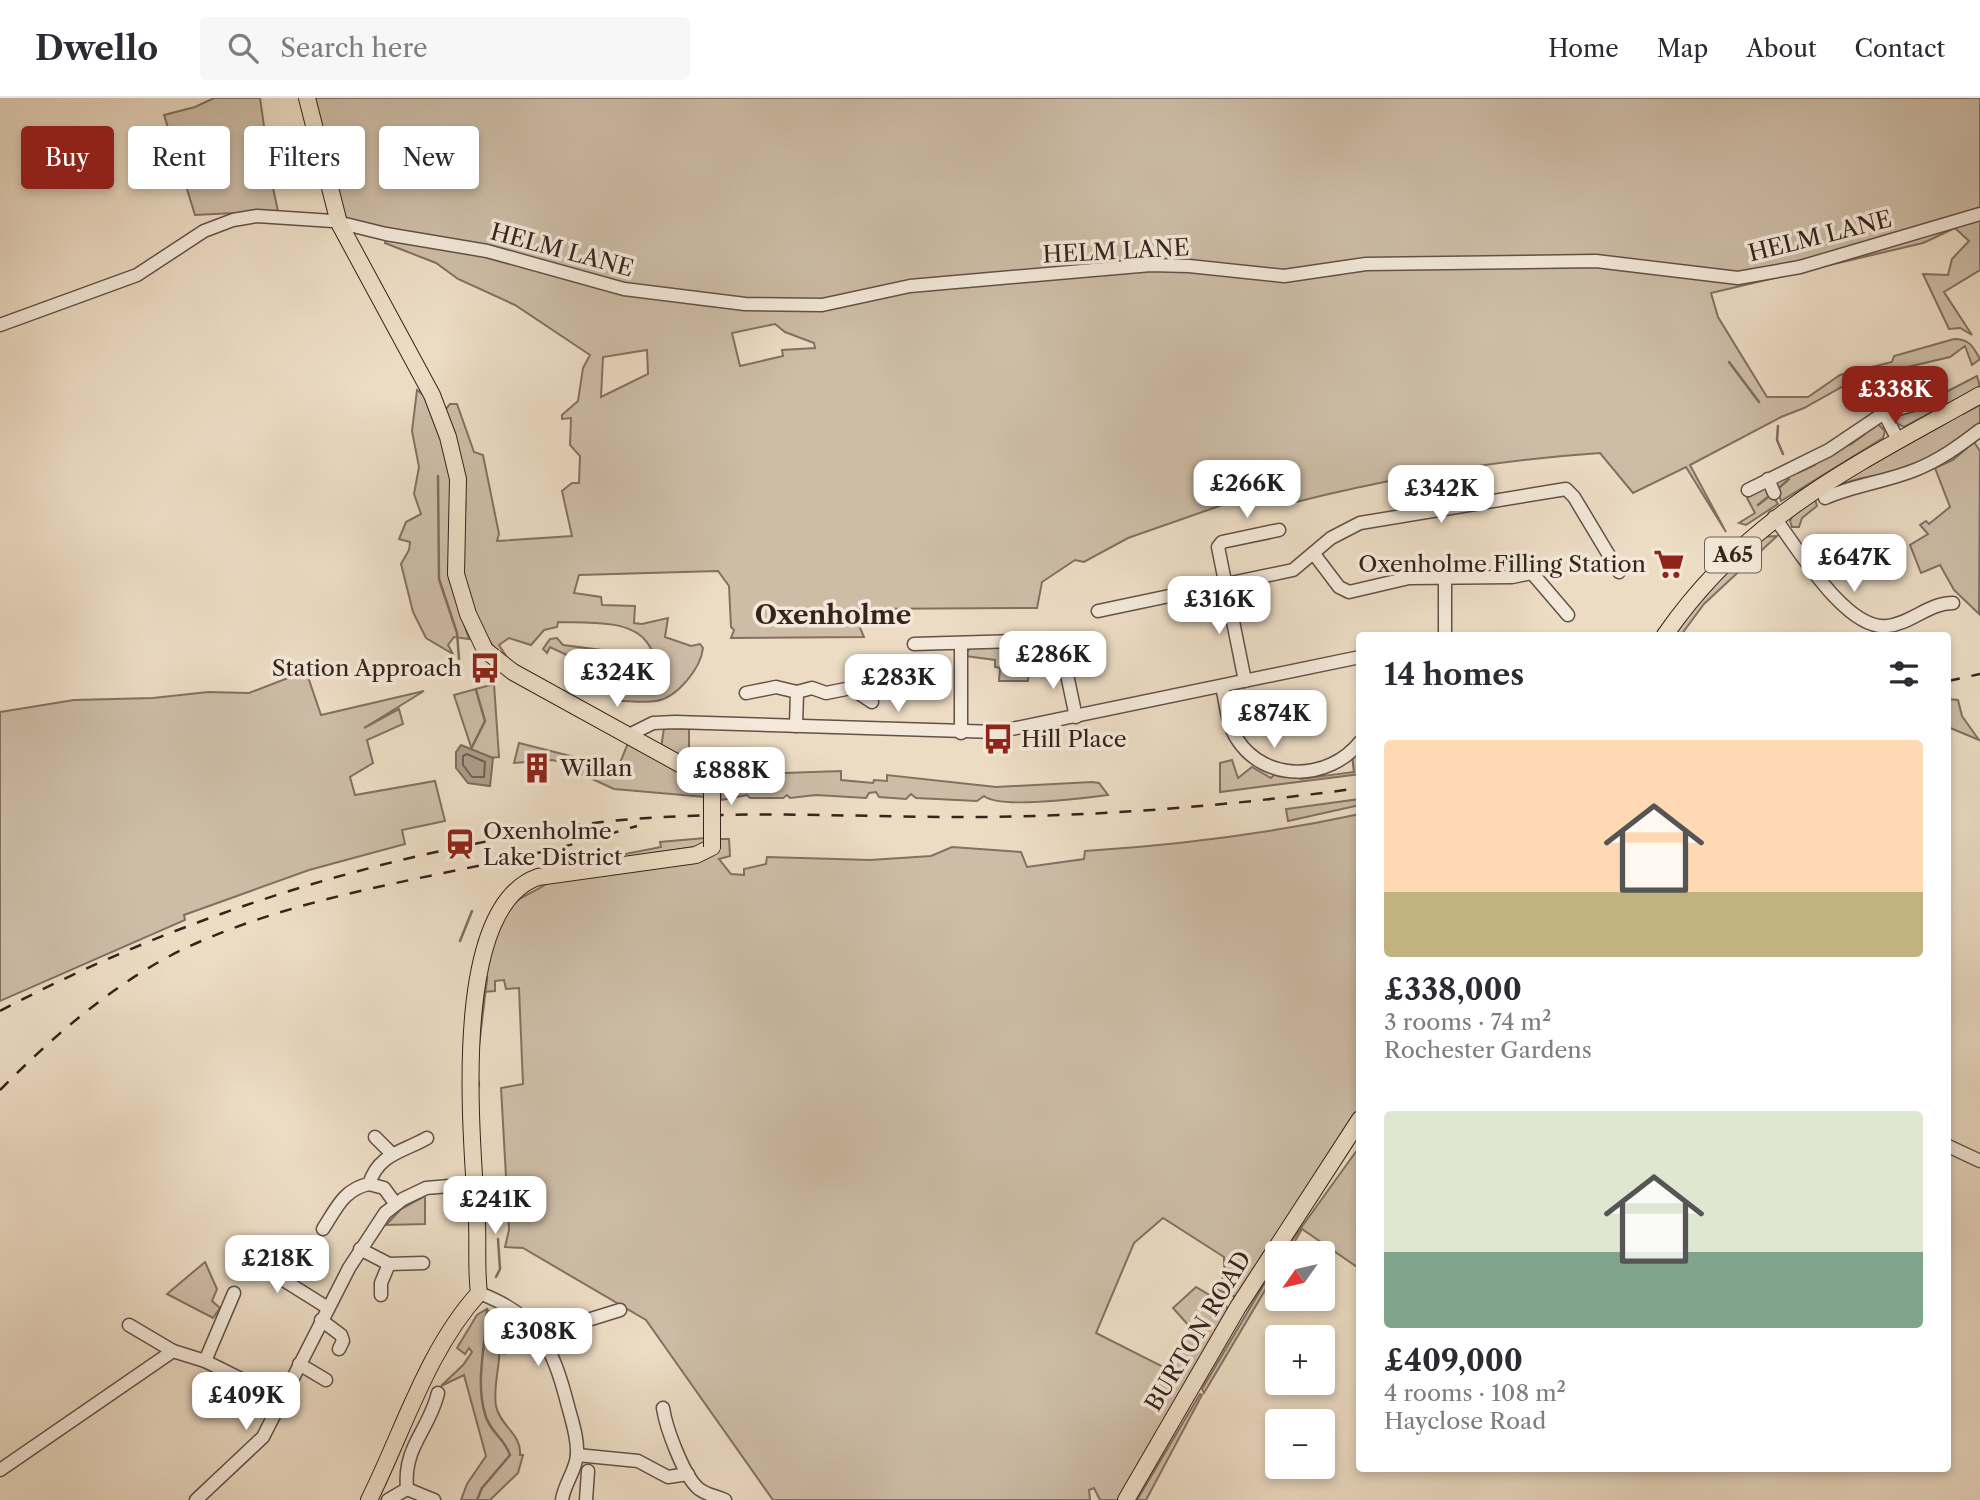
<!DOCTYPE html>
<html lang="en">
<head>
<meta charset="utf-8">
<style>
	body { margin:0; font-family:"Libre Caslon Text",serif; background:#f7f7f7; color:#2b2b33; height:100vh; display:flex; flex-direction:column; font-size:26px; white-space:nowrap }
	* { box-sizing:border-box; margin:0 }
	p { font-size:23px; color:#7c7c81 }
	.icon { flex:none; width:38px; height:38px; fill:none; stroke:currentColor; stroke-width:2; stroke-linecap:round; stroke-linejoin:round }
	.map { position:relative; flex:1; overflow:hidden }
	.drawer { position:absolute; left:1356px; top:534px; width:595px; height:840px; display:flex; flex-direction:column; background:#fff; border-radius:7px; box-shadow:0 4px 10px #0003 }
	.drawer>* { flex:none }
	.hud { position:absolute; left:21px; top:28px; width:665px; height:63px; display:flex; gap:14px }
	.needle { width:46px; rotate:236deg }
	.controls { position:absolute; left:1265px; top:1143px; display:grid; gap:14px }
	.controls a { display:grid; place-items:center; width:70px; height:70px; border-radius:7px; background:#fff; box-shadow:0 4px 10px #0003; font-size:35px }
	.price { position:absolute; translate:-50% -60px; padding:0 16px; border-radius:14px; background:#fff; color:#222; font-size:23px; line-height:46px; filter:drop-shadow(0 2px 4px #0008) }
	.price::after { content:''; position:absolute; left:50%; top:42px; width:21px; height:16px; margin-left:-10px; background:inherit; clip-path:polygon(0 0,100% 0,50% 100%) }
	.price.selected { background:#8f2418; color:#fff }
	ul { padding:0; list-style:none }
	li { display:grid; align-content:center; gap:14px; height:371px; padding:0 28px }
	li span { display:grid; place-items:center; height:217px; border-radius:7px; color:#555 }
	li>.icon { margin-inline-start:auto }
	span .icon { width:126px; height:126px; fill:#fffc; stroke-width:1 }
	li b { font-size:30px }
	h2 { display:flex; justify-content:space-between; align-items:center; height:84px; padding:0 28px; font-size:30px }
	.tag { padding:0 24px; border-radius:7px; background:#fff; box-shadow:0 4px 10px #0003; font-size:24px; line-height:63px }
	.tag.selected { background:#8f2418; color:#fff }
	header { display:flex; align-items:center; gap:42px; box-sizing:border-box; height:98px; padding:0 35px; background:#fff; border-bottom:2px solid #e1e1e2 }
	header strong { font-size:33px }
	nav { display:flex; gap:38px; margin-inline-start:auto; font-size:24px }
	.search { width:490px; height:63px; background:#f7f7f7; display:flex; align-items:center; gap:18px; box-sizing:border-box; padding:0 24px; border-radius:7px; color:#7c7c81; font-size:26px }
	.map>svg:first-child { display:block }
</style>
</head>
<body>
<header>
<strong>Dwello</strong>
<div class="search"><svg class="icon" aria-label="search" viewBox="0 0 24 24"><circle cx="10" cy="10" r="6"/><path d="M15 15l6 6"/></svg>Search here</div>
<nav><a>Home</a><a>Map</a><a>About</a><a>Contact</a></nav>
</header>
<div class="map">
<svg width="1980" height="1402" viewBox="0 0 1980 1402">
	<rect width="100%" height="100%" fill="#ecdcc4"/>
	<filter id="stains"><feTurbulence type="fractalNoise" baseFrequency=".00286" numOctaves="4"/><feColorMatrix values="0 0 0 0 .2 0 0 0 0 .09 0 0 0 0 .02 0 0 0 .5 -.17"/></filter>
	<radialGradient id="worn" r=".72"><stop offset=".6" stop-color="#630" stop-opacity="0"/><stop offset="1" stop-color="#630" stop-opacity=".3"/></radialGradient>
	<g fill="#cdbda7" stroke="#827062" stroke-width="2" fill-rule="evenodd">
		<path d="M214 0H260L266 42 272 43 274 62 284 60C287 76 288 82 273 90L278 113 195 117 164 17 195 9Z"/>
		<path d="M312 0H1980V172L1944 194 1972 237 1960 230 1949 231 1923 176 1948 177 1952 161 1969 143 1955 130 1923 145 1711 195 1718 219 1767 299H1808L1840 277 1892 264 1894 258 1954 241C1969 241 1973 248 1980 261L1972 267 1965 248 1950 259 1856 281 1804 310 1781 319 1690 367 1726 434 1686 369 1633 395 1600 355C1498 362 1395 379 1296 404L1277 394 1248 398 1128 440 1084 464 1075 462 1042 484 1037 510 852 511 864 539 731 540 734 532 731 529 729 488 718 473 579 477 574 495 601 499 602 507 635 508 634 525 642 526 668 520 665 539 691 548 700 546 703 550C701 570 677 600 656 603 645 605 633 603 622 603L616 587 618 581 550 549 547 555 543 551 550 541 557 540 563 547 625 555 645 579 659 566C655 558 650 547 645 542 628 521 582 525 558 524L557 529 544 532 531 547 509 540 499 547 508 561C483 549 465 492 461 466 458 444 468 420 465 396 461 368 451 339 445 312L450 306H457L474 354 483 357 499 436 497 443 572 438 562 393 572 385H579L580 358 570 347 571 320 562 321V317L578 303 583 270 590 257 515 207 458 181 436 165 385 145 386 139 344 124 333 86 339 83ZM775 226 785 234 814 245 815 250 782 252 783 258 740 268 732 235ZM647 252 648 276 601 299 603 259Z"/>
		<path d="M1977 278 1980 289 1904 329 1897 325 1894 318 1944 300 1942 296Z"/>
		<path d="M417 292 426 299 437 322 448 367 454 404 448 477 469 541 454 539 448 547 453 556 426 540 413 514 401 466 409 452 410 444 399 441 406 424 421 416 414 396 419 369 412 333Z"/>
		<path d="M1980 307V324C1963 343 1932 365 1907 371 1871 380 1846 378 1815 401L1817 408 1802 420 1799 429H1792L1790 423 1796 410 1961 314 1963 316Z"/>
		<path d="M1878 326 1885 333 1883 340 1781 403 1775 383 1793 373 1798 375 1815 367 1817 363 1846 346 1850 347 1865 336 1866 331Z"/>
		<path d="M1974 344 1980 353 1979 516 1954 492 1940 467 1921 475 1910 447 1928 436 1920 427 1926 423 1929 426 1950 409 1935 370 1953 362Z"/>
		<path d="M1766 388 1778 406 1746 427 1739 425 1755 415 1747 400Z"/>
		<path d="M1777 438 1704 506 1681 537H1672L1700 499 1761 439Z"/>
		<path d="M970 550H1021L1022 559H1030L1028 583H999L1000 570 995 569V562L965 558Z"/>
		<path d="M306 573 321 617 424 593 364 630 399 611 403 626 367 642 373 665 350 679 355 697 435 683 445 723 402 732 405 746 309 772 184 817 185 822 0 903V614L74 602 153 600 208 594 249 595Z"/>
		<path d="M494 586 499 659 475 661 454 597Z"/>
		<path d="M1948 601 1958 602 1962 618 1979 642 1948 629Z"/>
		<path d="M664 630 689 631V651L727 677 841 673V682L873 685 874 682 887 683V677L996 689 1092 684 1099 685 1108 697C1085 700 999 711 984 698L977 703 916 700 911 696 906 701 879 699 876 694 869 695 866 700 816 697 790 700 787 697 783 700H750L747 697 721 702 718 677 661 650Z"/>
		<path d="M519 645 618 670 628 645 703 686 705 699 614 691 566 669V665L552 662 514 665Z"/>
		<path d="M1360 650V676L1220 694V665L1232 662 1238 680 1252 669 1271 680 1277 674 1300 677 1301 681 1354 674 1352 658Z"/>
		<path d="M1360 701V707L1288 723 1286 711Z"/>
		<path d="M1360 716V1011L1236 1199 1215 1191C1227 1178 1224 1174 1224 1159L1163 1120 1134 1145 1096 1235 1171 1273 1190 1229 1173 1210 1196 1189 1226 1207 1228 1213 1120 1402H1100L1094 1390 1089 1392 1090 1402H773L646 1222 523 1150 505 1149 509 1132 501 990 523 986 519 890 506 891 504 882 495 883V893L483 894C487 864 493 831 513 806 519 799 540 792 550 783L704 760 720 741H729L730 758 719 761 731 776 744 777V771L766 766 767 759 870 762 931 758 952 749 1021 754 1027 769 1084 761 1085 753C1180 747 1267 736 1360 716Z"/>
		<path d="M705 740 707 743 702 748 621 760 620 757 661 749 660 744Z"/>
		<path d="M1360 1048V1171L1302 1131 1288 1155H1283Z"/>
		<path d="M425 1098V1126L386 1127 401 1111Z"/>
		<path d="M205 1164 217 1191 212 1203 220 1210 213 1220 167 1196Z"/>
		<path d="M1273 1171 1277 1172 1204 1295 1202 1291Z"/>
		<path d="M485 1212 506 1217 504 1222 511 1228 518 1225V1235L522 1228 525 1232 510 1239 498 1236C504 1257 492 1286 496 1308 500 1328 522 1336 520 1357H523L518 1375 490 1402H461L467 1386 486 1358 464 1277 441 1288 463 1267 472 1254 469 1250 465 1256 457 1250 477 1217Z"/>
		<path d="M1200 1296 1202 1297 1146 1402H1137Z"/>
	</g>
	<path fill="#ae9d8b" stroke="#7e6c5f" stroke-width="2" d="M461 647 493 660 490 688 468 685 456 670V654Z"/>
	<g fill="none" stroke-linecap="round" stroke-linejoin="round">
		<path stroke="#726054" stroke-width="2" d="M467 656 485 664 484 679H472L463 667V658Z"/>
		<g stroke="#7e6c5f" stroke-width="2.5">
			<path d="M1729 264 1759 304"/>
			<path d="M1778 328 1777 342 1783 356"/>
			<path d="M438 378 439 481 457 535 459 561"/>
			<path d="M1780 389 1789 381"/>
			<path d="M1758 407 1768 399"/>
			<path d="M471 651 485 623 476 592"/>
			<path d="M460 843 472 813"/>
			<path d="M479 946 487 879H485"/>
			<path d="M478 981 479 988"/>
			<path d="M496 1179 500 1171 498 1141"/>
			<path d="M477 1402 482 1390 510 1357C505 1341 489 1333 485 1316 475 1283 486 1245 487 1211"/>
		</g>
		<g stroke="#645146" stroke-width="15">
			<g id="minor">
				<path d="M0 227 137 177 204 133 233 122 257 118 333 123 386 136 487 153 624 191 745 206 822 207 910 188 1151 167 1189 168 1284 178 1366 166 1596 163 1738 180 1800 169 1980 116"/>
				<path d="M1884 315 1898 342"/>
				<path d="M1768 381 1774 395"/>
				<path d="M1748 392 1829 352 1884 315 1923 304 1934 292"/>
				<path d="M1825 400C1854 387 1885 384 1915 372 1940 362 1959 348 1980 332"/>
				<path d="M1774 419C1797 449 1846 533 1887 528 1911 526 1928 505 1953 505"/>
				<path d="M1314 456 1339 489 1349 494 1409 480 1512 479 1532 475 1568 517"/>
				<path d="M1445 480V537"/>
				<path d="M1098 513 1293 472 1331 440 1360 425 1566 391 1574 399 1619 474"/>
				<path d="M961 545V635"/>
				<path d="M914 546 1019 543"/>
				<path d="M1049 547 1057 548 1062 553 1076 619"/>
				<path d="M1245 583 1218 449 1222 444 1279 432"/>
				<path d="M1222 588C1226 606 1227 626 1237 641 1265 685 1329 683 1360 644"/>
				<path d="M746 595 776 589 797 594 812 590 826 595 851 590 872 604"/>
				<path d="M796 628 797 594"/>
				<path d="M627 638 653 625 675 624 997 634 1360 559"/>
				<path d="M375 1039 391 1055"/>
				<path d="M1948 1048 1980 1063"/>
				<path d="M369 1086 384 1090 395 1105"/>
				<path d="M323 1131C336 1111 344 1091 369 1086 379 1055 403 1054 427 1040"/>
				<path d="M360 1151 389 1166 423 1165"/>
				<path d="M285 1163 277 1178 328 1210"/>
				<path d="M479 1195C538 1217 553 1249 568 1308 572 1323 578 1340 577 1356 577 1371 564 1386 562 1402"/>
				<path d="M381 1197V1185L389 1166"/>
				<path d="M321 1222 341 1237 343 1243 339 1251"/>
				<path d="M129 1227 173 1253"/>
				<path d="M543 1241 562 1230 620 1212"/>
				<path d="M504 1249 536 1231"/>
				<path d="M205 1263 234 1195"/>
				<path d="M299 1266 326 1282"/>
				<path d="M663 1310C666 1330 684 1379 699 1391 707 1397 716 1398 725 1402"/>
				<path d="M577 1357 638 1363 668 1379 688 1376"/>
				<path d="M0 1372 173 1253 205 1263 281 1301"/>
				<path d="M407 1391C403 1348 429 1333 438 1295"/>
				<path d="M196 1402 263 1339 349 1170 385 1115 403 1101 426 1090 473 1086"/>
				<path d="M388 1402 407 1391 434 1402"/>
				<path d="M586 1402 588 1373"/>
			</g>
		</g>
		<g stroke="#36231c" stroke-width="18">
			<g id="major">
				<path d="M307 0 339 125 432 297 448 339 458 381 456 476 468 516 485 552 513 574 707 681"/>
				<path d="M1665 537C1749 416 1856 367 1980 297"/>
				<path d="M369 1402C403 1334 427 1252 479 1195 476 1172 478 1149 477 1125 473 1048 447 811 538 779L696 757 712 749"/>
				<path d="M1126 1402 1238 1209 1360 1021"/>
			</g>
		</g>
		<use href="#minor" stroke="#f3e8d9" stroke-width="12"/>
		<use href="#major" stroke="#ecdcc4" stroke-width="16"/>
		<g stroke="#36231c" stroke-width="2.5" stroke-dasharray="12 12" stroke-linecap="butt">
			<path d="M1948 583 1980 576"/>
			<path d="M0 913C150 834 309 779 474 746 527 735 579 725 633 721 736 713 838 718 941 719 1082 720 1220 709 1360 690"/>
			<path d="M0 992C54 937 120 880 190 848 295 800 412 783 524 758 562 750 599 739 637 728"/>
		</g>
		<g stroke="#36231c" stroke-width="18" stroke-linecap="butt">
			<path id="major-bridge" d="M707 681 712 691V749"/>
		</g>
		<use href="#major-bridge" stroke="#ecdcc4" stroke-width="16"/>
	</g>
	<defs>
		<g id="supermarket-bare" transform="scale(2.415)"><path d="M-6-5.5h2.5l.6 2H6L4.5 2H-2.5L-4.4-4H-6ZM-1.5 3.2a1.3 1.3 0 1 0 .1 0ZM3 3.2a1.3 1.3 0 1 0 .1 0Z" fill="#8f2418" stroke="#f3e8d9" stroke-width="2.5" paint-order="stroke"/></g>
		<g id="bus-bare" transform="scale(2.415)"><path d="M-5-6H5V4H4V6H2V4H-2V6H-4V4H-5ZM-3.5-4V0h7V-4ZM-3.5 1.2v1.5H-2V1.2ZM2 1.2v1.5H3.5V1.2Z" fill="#8f2418" stroke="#f3e8d9" stroke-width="2.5" paint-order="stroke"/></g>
		<g id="building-bare" transform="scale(2.415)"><path d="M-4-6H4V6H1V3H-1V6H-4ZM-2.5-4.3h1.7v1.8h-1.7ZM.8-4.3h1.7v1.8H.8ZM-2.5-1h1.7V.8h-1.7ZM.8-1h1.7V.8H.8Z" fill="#8f2418" stroke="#f3e8d9" stroke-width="2.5" paint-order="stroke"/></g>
		<g id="station-bare" transform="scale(2.415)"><path d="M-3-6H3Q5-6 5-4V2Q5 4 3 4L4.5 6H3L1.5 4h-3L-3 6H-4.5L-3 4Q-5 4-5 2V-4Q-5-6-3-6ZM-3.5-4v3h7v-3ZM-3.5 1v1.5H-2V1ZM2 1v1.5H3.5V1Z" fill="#8f2418" stroke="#f3e8d9" stroke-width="2.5" paint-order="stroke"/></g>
	</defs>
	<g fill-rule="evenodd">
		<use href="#supermarket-bare" x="1669" y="466"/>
		<use href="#bus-bare" x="485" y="570"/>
		<use href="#bus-bare" x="998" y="641"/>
		<use href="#building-bare" x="537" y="670"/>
		<use href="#station-bare" x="460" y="746"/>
	</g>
	<g text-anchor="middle" stroke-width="7" stroke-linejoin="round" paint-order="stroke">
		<rect fill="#f3e8d9" stroke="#6f5e55" stroke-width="2" x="1705" y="439.5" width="56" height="35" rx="5"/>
		<g font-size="21" font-weight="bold" fill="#36231c">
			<text x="1733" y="464">A65</text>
		</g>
		<g font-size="23" fill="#36231c" stroke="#f3e8d9">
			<text transform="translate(1820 138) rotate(-14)" y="8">HELM LANE</text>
			<text transform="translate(562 152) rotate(15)" y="8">HELM LANE</text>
			<text transform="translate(1116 153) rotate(-3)" y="8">HELM LANE</text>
			<text transform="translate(1198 1233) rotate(-59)" y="8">BURTON ROAD</text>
		</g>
		<g font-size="23" fill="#36231c" stroke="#f3e8d9" text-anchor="start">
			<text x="1646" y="474" text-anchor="end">Oxenholme Filling Station</text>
			<text x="462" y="578" text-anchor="end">Station Approach</text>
			<text x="1021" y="649">Hill Place</text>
			<text x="560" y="678">Willan</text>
			<text x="483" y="741">Oxenholme<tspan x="483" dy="26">Lake District</tspan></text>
		</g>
		<g font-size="26" font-weight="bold" fill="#36231c" stroke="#f3e8d9">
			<text x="833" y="526">Oxenholme</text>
		</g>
	</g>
	<rect width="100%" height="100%" filter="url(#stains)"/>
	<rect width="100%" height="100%" fill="url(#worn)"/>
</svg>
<div class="controls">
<a><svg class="needle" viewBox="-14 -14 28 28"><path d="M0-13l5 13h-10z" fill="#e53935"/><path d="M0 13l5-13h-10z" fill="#7c7c81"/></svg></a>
<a>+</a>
<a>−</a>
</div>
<b class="price selected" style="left:1895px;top:328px">£338K</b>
<b class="price" style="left:1247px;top:422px">£266K</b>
<b class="price" style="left:1441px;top:427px">£342K</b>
<b class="price" style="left:1854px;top:496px">£647K</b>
<b class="price" style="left:1219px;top:538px">£316K</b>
<b class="price" style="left:1053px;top:593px">£286K</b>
<b class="price" style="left:617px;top:611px">£324K</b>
<b class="price" style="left:898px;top:616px">£283K</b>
<b class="price" style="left:1274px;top:652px">£874K</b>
<b class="price" style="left:731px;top:709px">£888K</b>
<b class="price" style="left:495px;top:1138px">£241K</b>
<b class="price" style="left:277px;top:1197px">£218K</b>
<b class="price" style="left:538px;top:1270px">£308K</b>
<b class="price" style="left:246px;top:1334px">£409K</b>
<div class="hud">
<a class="tag selected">Buy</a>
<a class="tag">Rent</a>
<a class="tag">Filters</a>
<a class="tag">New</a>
</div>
<section class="drawer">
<h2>14 homes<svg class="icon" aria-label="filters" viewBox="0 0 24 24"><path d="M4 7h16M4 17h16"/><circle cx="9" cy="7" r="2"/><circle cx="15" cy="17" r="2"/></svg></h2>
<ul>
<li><span style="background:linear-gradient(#ffd9b3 70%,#c2b280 0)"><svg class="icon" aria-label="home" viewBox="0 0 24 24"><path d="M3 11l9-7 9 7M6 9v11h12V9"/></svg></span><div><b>£338,000</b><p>3 rooms · 74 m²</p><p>Rochester Gardens</p></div></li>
<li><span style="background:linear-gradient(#dfe7d0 65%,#7fa58c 0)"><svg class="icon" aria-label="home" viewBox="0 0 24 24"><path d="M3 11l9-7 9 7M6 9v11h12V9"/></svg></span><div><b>£409,000</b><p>4 rooms · 108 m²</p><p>Hayclose Road</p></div></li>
</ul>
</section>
</div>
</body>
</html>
